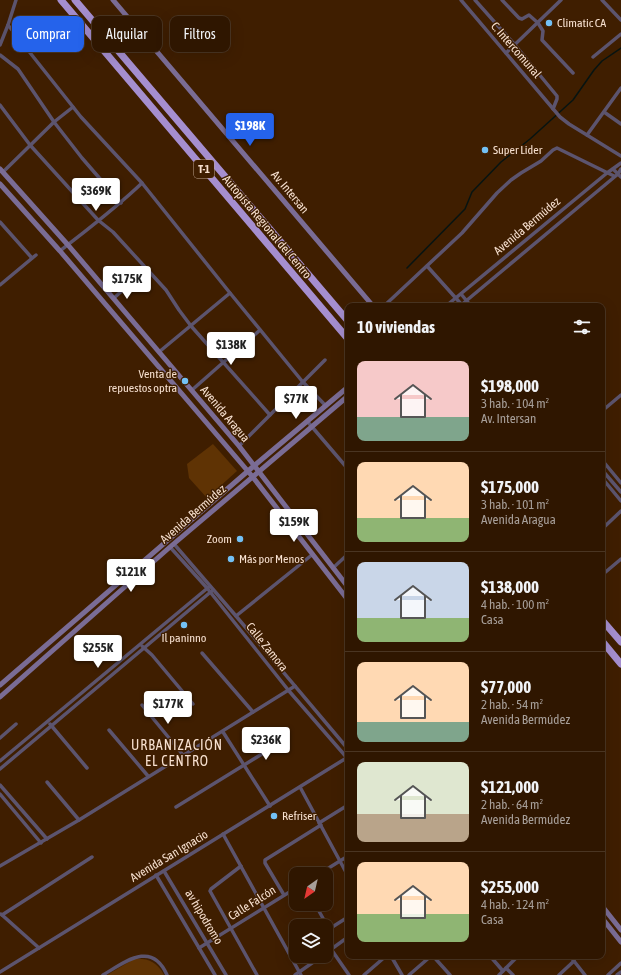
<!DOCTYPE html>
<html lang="es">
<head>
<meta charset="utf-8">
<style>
	body { margin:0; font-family:"Asap Condensed",sans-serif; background:#3b230f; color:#f1f3f6; height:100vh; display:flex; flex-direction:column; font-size:15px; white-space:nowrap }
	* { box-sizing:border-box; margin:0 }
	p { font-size:13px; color:#a79f99 }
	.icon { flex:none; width:22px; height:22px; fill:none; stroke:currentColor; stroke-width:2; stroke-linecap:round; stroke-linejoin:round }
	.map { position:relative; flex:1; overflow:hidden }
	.panel { position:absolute; left:345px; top:303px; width:260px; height:656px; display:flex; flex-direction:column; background:#2f1600; border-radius:8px; box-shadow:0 4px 16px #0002,0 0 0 1px #4a3522 }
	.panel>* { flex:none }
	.top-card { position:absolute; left:12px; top:16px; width:273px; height:36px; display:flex; gap:8px }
	.needle { width:26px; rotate:214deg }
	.controls { position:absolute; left:289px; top:867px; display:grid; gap:8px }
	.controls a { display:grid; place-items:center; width:44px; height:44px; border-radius:8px; background:#2f1600; box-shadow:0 4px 16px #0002,0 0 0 1px #4a3522; font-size:20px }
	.price { position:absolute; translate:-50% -34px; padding:0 9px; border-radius:4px; background:#fff; color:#222; font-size:13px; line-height:26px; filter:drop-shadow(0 1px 2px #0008) }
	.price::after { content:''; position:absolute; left:50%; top:24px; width:12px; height:9px; margin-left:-6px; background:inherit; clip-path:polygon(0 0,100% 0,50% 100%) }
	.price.on { background:#2563eb; color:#fff }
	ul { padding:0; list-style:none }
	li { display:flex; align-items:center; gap:12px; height:100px; padding:0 12px }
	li+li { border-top:1px solid #4a3522 }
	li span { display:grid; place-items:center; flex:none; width:112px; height:80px; border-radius:8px; color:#555 }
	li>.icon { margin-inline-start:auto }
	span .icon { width:48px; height:48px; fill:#fffc; stroke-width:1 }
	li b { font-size:17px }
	h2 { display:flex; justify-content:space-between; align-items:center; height:48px; padding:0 12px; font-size:17px }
	.chip { padding:0 14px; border-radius:8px; background:#2f1600; box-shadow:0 4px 16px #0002,0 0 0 1px #4a3522; font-size:14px; line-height:36px }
	.chip.on { background:#2563eb; color:#fff }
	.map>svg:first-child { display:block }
</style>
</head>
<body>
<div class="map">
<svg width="621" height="975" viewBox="0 0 621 975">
	<rect width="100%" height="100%" fill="#3f1e00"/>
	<g fill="#5f3304">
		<path d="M213 444 237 471 207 498 189 478 187 464Z"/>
		<path d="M134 959C148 958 157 962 164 975H107Z"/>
	</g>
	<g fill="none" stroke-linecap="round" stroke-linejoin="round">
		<path stroke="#071411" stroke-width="1.5" d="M407 268 465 209 472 192 501 162 530 139 573 100 594 70 602 61 621 48"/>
		<g stroke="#5c546e" stroke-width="3.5">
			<path d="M461 0 560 117 569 124 621 156"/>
			<path d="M475 0 515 45 557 96V99L553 109"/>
			<path d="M502 0 519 18 522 19 529 15 538 23 543 31 542 40 573 73"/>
			<path d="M602 0 621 20"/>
			<path d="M8 25 81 117 142 183 230 293 302 381 326 406"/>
			<path d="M0 45 8 25 16 0"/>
			<path d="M506 53 561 0"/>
			<path d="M0 55 18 69 54 122 82 158 121 203"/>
			<path d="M593 57 621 34"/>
			<path d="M0 105 30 145 98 220 113 232 166 290 179 310 191 326 270 415"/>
			<path d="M604 112 621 124"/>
			<path d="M587 135 621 88"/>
			<path d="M613 169 621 177"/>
			<path d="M3 172 54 122 73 107"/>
			<path d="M0 222 32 258"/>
			<path d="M60 251C88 229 116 208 142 183"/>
			<path d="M427 266 462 305"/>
			<path d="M0 285 36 255"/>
			<path d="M461 294 471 306"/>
			<path d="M114 298 146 269"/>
			<path d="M384 306 462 233 497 193 511 180 521 173 541 161 553 150 557 148 614 176"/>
			<path d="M446 306 607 173 621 163"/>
			<path d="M460 306 618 174 621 169"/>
			<path d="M159 352 230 293"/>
			<path d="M192 390 260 330"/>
			<path d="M602 411 621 395"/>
			<path d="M307 421 348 469"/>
			<path d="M239 446 325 360"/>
			<path d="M602 460 621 483"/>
			<path d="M602 470 621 492"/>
			<path d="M602 478 621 501"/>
			<path d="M602 529 621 511"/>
			<path d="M174 544 236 616 348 749"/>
			<path d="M170 547 207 588 289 691 348 759"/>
			<path d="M333 568 348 554"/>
			<path d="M602 575 621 559"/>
			<path d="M236 616 313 554"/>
			<path d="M142 646 152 655 193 704"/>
			<path d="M202 653 253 712"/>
			<path d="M142 705 183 755"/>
			<path d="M50 724 87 768"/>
			<path d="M109 730 148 776"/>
			<path d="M223 732 270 806"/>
			<path d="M0 738 16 724"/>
			<path d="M0 761 210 586"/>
			<path d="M0 769 213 590"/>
			<path d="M47 782 79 820"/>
			<path d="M0 785 47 839"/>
			<path d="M300 787 348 876"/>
			<path d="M0 794 41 843"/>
			<path d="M176 807 283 741"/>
			<path d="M319 823 348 805"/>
			<path d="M223 834 301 975"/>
			<path d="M0 866 79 820 295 686"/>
			<path d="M241 866 211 889 210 891 257 975"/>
			<path d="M164 871 226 975"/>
			<path d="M319 874 348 856"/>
			<path d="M156 875 215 975"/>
			<path d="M284 895 265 863V860L321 825"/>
			<path d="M315 904 329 929"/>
			<path d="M1 914 39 948"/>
			<path d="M2 915 92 857"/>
			<path d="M326 931 348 917"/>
			<path d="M199 948 296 888"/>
			<path d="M331 949 349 975"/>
			<path d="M289 953 296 949"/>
			<path d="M326 953 348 937"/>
			<path d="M391 956 402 975"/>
			<path d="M433 956 450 975"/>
			<path d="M490 956 503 971"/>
			<path d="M570 956 585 975"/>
			<path d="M506 968 513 975"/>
			<path d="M0 972 348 757"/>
			<path d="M103 975C125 962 152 940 167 975"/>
			<path d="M295 975 322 956"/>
			<path d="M364 975 386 956"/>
			<path d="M409 975 431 956"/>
			<path d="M499 975 518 956"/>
			<path d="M559 975 574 961"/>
			<path d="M608 975 621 963"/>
			<path d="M617 975 621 972"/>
		</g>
		<g stroke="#7a6c95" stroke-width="5">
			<path d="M113 0 373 306"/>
			<path d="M0 169 68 245 239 446 348 587"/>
			<path d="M0 184 60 251 252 476 348 600"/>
			<path d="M0 685 255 465 348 387"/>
			<path d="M0 697 170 547 348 396"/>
			<path d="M602 906 621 930"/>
			<path d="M602 918 621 942"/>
		</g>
		<g stroke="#a58ecf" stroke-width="7">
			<path d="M61 0 348 339"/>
			<path d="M75 0 348 321"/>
			<path d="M602 620 621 642"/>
			<path d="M602 641 621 664"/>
		</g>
	</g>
	<g fill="#73c1f5" stroke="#3f1e00" stroke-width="1.5">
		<circle cx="549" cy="23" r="4"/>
		<circle cx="485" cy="150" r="4"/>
		<circle cx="185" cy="381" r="4"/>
		<circle cx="240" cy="539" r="4"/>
		<circle cx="231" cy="559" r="4"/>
		<circle cx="184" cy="625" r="4"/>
		<circle cx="274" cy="816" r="4"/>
	</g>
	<g text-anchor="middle" stroke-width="3" stroke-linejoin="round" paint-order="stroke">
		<rect fill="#3f1e00" stroke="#c0a691" stroke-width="1" x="194" y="160" width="20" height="18" rx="3"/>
		<g font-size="11" font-weight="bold" fill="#f7e0cf">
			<text x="204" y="173">T-1</text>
		</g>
		<g font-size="12" fill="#f7e0cf" stroke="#3f1e00" text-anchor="start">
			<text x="557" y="27">Climatic CA</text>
			<text x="493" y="154">Super Lider</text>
			<text x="177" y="378" text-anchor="end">Venta de<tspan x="177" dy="14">repuestos optra</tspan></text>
			<text x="232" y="543" text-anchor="end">Zoom</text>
			<text x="239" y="563">Más por Menos</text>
			<text x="184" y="642" text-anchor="middle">Il paninno</text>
			<text x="282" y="820">Refriser</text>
		</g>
		<g font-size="12" fill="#f7e0cf" stroke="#3f1e00">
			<text transform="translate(516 50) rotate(49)" y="4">C. Intercomunal</text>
			<text transform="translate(290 192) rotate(50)" y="4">Av. Intersan</text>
			<text transform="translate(527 226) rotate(-40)" y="4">Avenida Bermúdez</text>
			<text transform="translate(267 227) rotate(50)" y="4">Autopista Regional del Centro</text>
			<text transform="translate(225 414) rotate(50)" y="4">Avenida Aragua</text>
			<text transform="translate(193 514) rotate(-41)" y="4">Avenida Bermúdez</text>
			<text transform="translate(267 647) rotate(51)" y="4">Calle Zamora</text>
			<text transform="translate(169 856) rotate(-31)" y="4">Avenida San Ignacio</text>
			<text transform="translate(252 903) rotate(-32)" y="4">Calle Falcón</text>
			<text transform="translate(204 917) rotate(59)" y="4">av hipodromo</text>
		</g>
		<g font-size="14" letter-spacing="1" fill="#f7e0cf" stroke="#3f1e00">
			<text x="177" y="750">URBANIZACIÓN<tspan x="177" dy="16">EL CENTRO</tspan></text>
		</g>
	</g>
</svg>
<div class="controls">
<a><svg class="needle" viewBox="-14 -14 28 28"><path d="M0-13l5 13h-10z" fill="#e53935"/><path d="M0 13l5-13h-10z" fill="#a79f99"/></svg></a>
<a><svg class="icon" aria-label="layers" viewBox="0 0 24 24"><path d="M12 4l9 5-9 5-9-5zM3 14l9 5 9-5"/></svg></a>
</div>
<b class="price on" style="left:250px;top:147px">$198K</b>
<b class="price" style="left:96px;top:212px">$369K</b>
<b class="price" style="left:127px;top:300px">$175K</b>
<b class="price" style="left:231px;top:366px">$138K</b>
<b class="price" style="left:296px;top:420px">$77K</b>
<b class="price" style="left:294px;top:543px">$159K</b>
<b class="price" style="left:131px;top:593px">$121K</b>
<b class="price" style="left:98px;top:669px">$255K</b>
<b class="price" style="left:168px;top:725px">$177K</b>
<b class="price" style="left:266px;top:761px">$236K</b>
<div class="top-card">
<a class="chip on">Comprar</a>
<a class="chip">Alquilar</a>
<a class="chip">Filtros</a>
</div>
<section class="panel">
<h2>10 viviendas<svg class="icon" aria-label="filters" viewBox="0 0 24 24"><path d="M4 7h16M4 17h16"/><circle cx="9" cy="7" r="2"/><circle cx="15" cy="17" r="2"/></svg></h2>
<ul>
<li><span style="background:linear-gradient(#f6c9c9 70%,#7fa58c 0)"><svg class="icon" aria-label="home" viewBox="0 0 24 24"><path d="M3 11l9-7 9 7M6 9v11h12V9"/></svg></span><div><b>$198,000</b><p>3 hab. · 104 m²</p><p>Av. Intersan</p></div></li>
<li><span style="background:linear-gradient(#ffd9b3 70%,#8fb573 0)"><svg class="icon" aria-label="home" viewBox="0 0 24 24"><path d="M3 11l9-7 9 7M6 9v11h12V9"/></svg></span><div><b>$175,000</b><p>3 hab. · 101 m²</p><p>Avenida Aragua</p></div></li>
<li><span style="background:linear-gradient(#c9d6e8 70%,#8fb573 0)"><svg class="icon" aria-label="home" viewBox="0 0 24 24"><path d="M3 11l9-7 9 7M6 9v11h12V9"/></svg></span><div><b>$138,000</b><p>4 hab. · 100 m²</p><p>Casa</p></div></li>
<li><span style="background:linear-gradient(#ffd9b3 75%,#7fa58c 0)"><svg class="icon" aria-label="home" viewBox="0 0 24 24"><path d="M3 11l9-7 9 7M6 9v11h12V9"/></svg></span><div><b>$77,000</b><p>2 hab. · 54 m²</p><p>Avenida Bermúdez</p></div></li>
<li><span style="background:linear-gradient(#dfe7d0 65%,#b9a48a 0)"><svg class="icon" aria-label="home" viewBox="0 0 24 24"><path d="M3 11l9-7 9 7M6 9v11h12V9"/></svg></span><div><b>$121,000</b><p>2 hab. · 64 m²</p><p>Avenida Bermúdez</p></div></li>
<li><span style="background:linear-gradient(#ffd9b3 65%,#8fb573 0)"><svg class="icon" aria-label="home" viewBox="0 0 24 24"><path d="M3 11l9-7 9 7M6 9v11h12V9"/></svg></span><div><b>$255,000</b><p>4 hab. · 124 m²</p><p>Casa</p></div></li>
</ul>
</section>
</div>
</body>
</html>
